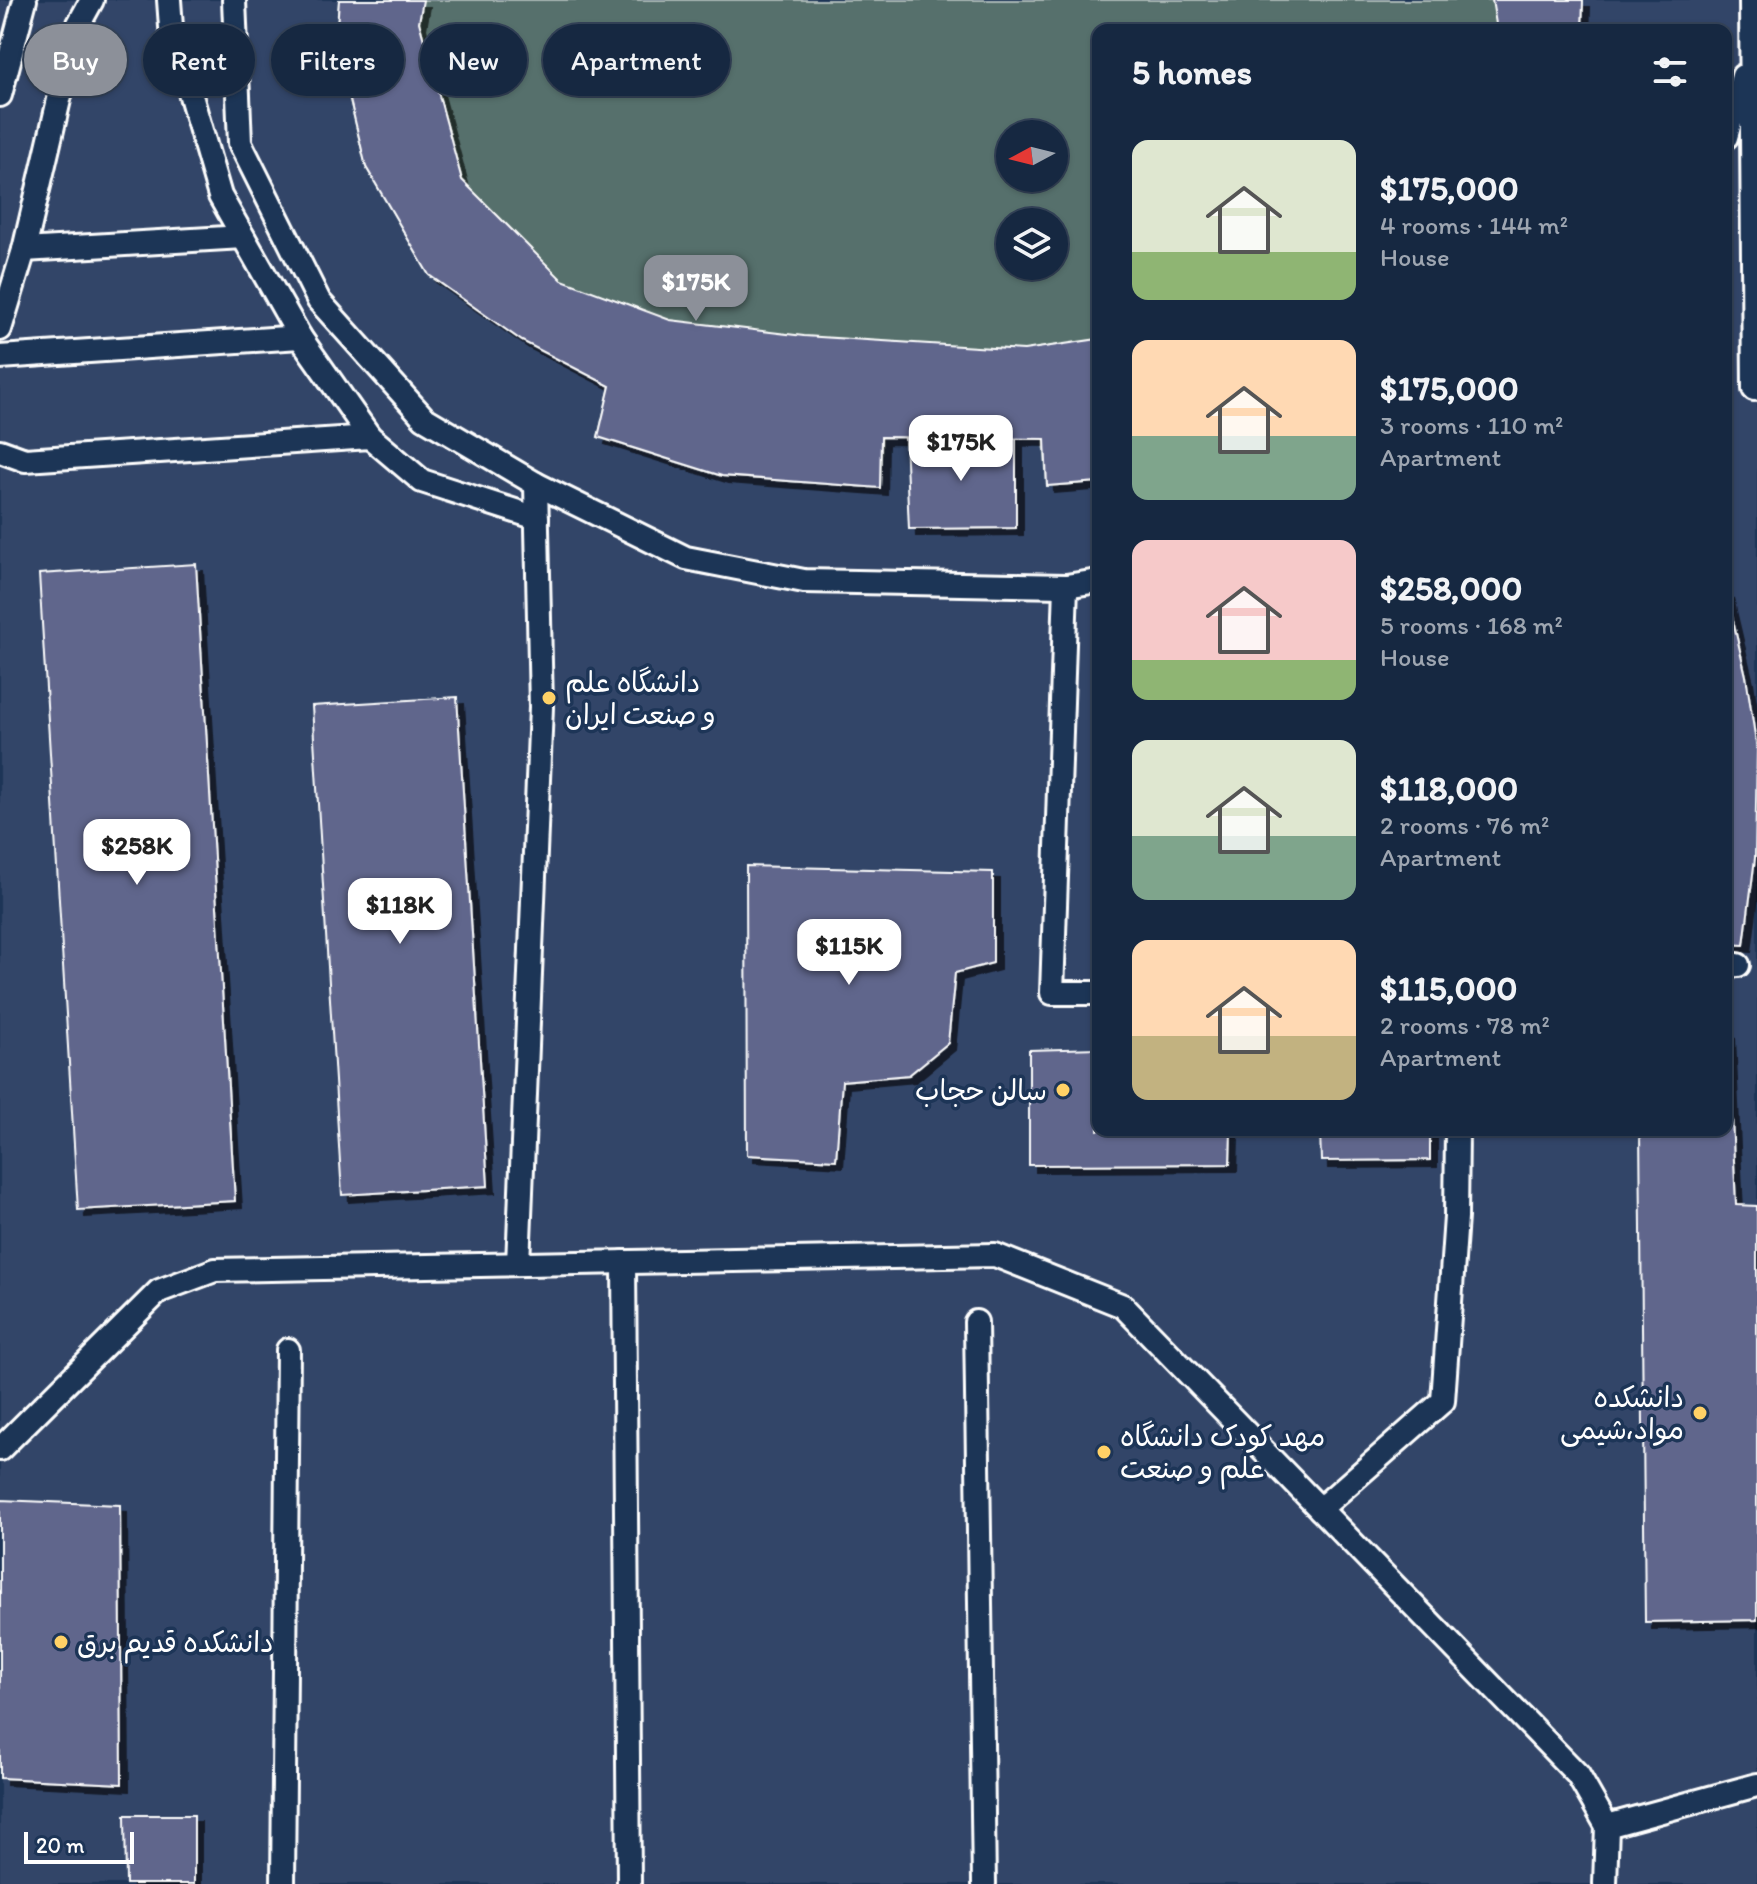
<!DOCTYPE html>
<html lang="en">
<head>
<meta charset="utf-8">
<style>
	body { margin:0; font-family:Itim,"Playpen Sans Arabic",sans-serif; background:#1f3048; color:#f1f3f6; height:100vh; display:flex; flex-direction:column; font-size:30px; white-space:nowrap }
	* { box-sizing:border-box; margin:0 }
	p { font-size:26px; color:#9ea6b1 }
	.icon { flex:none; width:44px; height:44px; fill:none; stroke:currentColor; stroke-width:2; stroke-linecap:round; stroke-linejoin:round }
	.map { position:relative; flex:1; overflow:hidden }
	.drawer { position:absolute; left:1092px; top:24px; width:640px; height:1112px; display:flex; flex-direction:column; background:#162841; border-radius:16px; box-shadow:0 2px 6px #0004,0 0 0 2px #35445a }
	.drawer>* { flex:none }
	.guide { position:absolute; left:24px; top:24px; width:760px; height:72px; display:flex; gap:16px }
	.needle { width:52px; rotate:263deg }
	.fabs { position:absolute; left:996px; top:120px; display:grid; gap:16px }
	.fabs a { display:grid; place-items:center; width:72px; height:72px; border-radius:50%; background:#162841; box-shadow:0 2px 6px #0004,0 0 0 2px #35445a; font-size:40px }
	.scale { position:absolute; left:24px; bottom:20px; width:110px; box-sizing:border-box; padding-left:8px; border:4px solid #fff; border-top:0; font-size:22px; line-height:28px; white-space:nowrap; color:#fff; -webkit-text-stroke:6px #1d3557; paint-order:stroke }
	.price { position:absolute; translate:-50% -68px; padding:0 18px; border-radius:16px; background:#fff; color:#222; font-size:26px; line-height:52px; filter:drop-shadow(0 2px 4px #0008) }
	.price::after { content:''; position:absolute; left:50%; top:48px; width:24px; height:18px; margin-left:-12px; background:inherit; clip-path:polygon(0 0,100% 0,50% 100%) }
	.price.selected { background:#8c9099; color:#fff }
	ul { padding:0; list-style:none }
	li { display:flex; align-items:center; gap:24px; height:200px; padding:0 40px }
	li span { display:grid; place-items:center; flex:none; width:224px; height:160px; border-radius:16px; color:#555 }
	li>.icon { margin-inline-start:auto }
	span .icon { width:96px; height:96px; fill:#fffc; stroke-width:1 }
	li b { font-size:34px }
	h2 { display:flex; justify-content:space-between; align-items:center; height:96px; padding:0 40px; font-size:34px }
	.chip { padding:0 28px; border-radius:36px; background:#162841; box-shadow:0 2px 6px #0004,0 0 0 2px #35445a; font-size:28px; line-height:72px }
	.chip.selected { background:#8c9099; color:#fff }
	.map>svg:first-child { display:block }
</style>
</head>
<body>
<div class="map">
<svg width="1757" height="1884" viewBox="0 0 1757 1884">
	<defs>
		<filter id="shadow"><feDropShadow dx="7" dy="7" stdDeviation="0" flood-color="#0009"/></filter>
	</defs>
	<rect width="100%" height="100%" fill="#1d3557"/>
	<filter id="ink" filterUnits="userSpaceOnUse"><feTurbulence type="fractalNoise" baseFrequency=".0125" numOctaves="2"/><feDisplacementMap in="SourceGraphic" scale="16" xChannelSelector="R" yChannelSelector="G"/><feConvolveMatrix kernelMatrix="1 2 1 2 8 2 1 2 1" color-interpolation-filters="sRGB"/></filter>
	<g filter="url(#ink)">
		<path fill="#314467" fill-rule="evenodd" d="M0 0H1757V1884H0ZM1098 30H1726V1130H1098ZM1010 134H1054V178H1010ZM1010 222H1054V266H1010Z"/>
		<path fill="#57706c" stroke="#abb8b6" stroke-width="2" fill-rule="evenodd" d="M339 0H1583L1582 30H1098V482L1047 486 1044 439 882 437 880 488 722 476 598 437 610 386 522 341 429 275 366 167 336 41ZM1010 134H1054V178H1010ZM1010 222H1054V266H1010Z"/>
		<g fill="#61668c" stroke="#fff" stroke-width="2" filter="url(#shadow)">
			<path d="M339 0H423L419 22 462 180 562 280 670 320 804 336 1024 350 1098 339V482L1047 486 1045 439 881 437 880 488 722 476 598 437 610 386 522 341 429 275 366 167 336 41Z"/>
			<path d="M1492 0H1583L1582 30H1497Z"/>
			<path d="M905 438 1016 439V528L909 529Z"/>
			<path d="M196 564 235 1201 78 1210 39 574Z"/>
			<path d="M1726 591 1746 676 1757 749 1755 858 1744 945 1726 944Z"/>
			<path d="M457 697 488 1186 342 1195 312 706Z"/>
			<path d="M746 866 993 872V963L955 973 948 1043 909 1075 842 1081 836 1160 747 1155Z"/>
			<path d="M1726 1031H1728L1736 1205 1757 1206V1620L1645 1622 1640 1130H1726Z"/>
			<path d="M1098 1048V1130H1231L1230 1164 1029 1165V1050Z"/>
			<path d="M1320 1130H1430V1160L1321 1161Z"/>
			<path d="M0 1500 120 1505 122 1784 0 1778Z"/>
			<path d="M125 1815H194V1884H126Z"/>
		</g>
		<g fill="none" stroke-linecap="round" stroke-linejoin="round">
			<g stroke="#fff" stroke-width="28">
				<g id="service">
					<path d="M169 0 171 27 220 196 300 337 370 437 422 481 537 518"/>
					<path d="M234 0 240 143 319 301 424 418 536 484 686 558 804 581 1066 586 1098 581"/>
					<path d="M1751 0 1754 389"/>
					<path d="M0 95 25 0"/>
					<path d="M1726 137 1743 76"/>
					<path d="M24 250 243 237"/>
					<path d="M0 329 24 250 75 31 92 0"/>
					<path d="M0 357 300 337"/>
					<path d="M0 451 25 460 370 437"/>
					<path d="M1066 586 1052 993H1098"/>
					<path d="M1726 966 1738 965"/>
					<path d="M624 1262 629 1884"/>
					<path d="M518 1264 541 707 536 484"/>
					<path d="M976 1322 984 1884"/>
					<path d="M0 1449 159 1291 215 1270 995 1255 1123 1306 1578 1775 1607 1826 1605 1884"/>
					<path d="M1320 1509 1443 1401 1456 1217 1457 1130"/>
					<path d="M1607 1826 1757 1785"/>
					<path d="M283 1884 288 1350"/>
				</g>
			</g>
			<use href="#service" stroke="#1d3557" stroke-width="22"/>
		</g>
	</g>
	<g fill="#ffd166" stroke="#1d3557" stroke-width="3">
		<circle cx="549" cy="698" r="8"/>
		<circle cx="1063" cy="1090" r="8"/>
		<circle cx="1700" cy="1413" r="8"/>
		<circle cx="1104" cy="1452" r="8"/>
		<circle cx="61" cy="1642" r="8"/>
	</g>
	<g text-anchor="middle" stroke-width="7" stroke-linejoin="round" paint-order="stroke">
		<g font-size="28" fill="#fff" stroke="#1d3557" text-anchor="start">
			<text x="565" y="692">دانشگاه علم<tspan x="565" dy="32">و صنعت ایران</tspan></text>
			<text x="1047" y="1100" text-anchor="end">سالن حجاب</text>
			<text x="1684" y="1407" text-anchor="end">دانشکده<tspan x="1684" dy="32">مواد،شیمی</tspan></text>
			<text x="1120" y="1446">مهد کودک دانشگاه<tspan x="1120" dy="32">علم و صنعت</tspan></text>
			<text x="77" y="1652">دانشکده قدیم برق</text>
		</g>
	</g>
</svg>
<div class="fabs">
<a><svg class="needle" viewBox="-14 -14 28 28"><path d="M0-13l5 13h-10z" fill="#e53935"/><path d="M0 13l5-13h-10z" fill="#9ea6b1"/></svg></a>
<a><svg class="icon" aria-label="layers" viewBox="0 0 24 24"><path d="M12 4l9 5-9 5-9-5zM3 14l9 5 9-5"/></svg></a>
</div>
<div class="scale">20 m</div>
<b class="price selected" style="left:696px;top:323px">$175K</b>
<b class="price" style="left:961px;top:483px">$175K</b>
<b class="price" style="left:137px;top:887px">$258K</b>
<b class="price" style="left:400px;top:946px">$118K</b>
<b class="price" style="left:849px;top:987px">$115K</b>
<div class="guide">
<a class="chip selected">Buy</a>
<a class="chip">Rent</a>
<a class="chip">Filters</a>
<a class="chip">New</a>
<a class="chip">Apartment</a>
</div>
<section class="drawer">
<h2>5 homes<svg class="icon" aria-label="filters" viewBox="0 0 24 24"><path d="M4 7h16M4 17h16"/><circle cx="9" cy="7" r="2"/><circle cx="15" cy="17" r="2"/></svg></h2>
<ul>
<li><span style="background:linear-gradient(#dfe7d0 70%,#8fb573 0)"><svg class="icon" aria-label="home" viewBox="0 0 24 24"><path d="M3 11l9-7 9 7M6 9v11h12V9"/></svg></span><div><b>$175,000</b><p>4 rooms · 144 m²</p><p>House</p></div></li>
<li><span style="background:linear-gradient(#ffd9b3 60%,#7fa58c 0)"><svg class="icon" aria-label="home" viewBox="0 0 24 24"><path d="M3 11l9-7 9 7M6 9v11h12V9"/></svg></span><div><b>$175,000</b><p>3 rooms · 110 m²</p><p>Apartment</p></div></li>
<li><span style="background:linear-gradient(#f6c9c9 75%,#8fb573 0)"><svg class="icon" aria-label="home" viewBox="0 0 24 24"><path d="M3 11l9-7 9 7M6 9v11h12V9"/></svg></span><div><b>$258,000</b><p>5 rooms · 168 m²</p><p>House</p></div></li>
<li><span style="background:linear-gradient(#dfe7d0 60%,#7fa58c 0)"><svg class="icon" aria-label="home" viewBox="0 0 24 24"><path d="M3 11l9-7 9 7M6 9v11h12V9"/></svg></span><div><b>$118,000</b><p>2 rooms · 76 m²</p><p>Apartment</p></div></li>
<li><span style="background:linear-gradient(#ffd9b3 60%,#c2b280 0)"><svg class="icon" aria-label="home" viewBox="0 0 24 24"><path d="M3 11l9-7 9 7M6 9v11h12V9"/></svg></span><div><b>$115,000</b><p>2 rooms · 78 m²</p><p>Apartment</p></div></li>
</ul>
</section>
</div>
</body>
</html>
